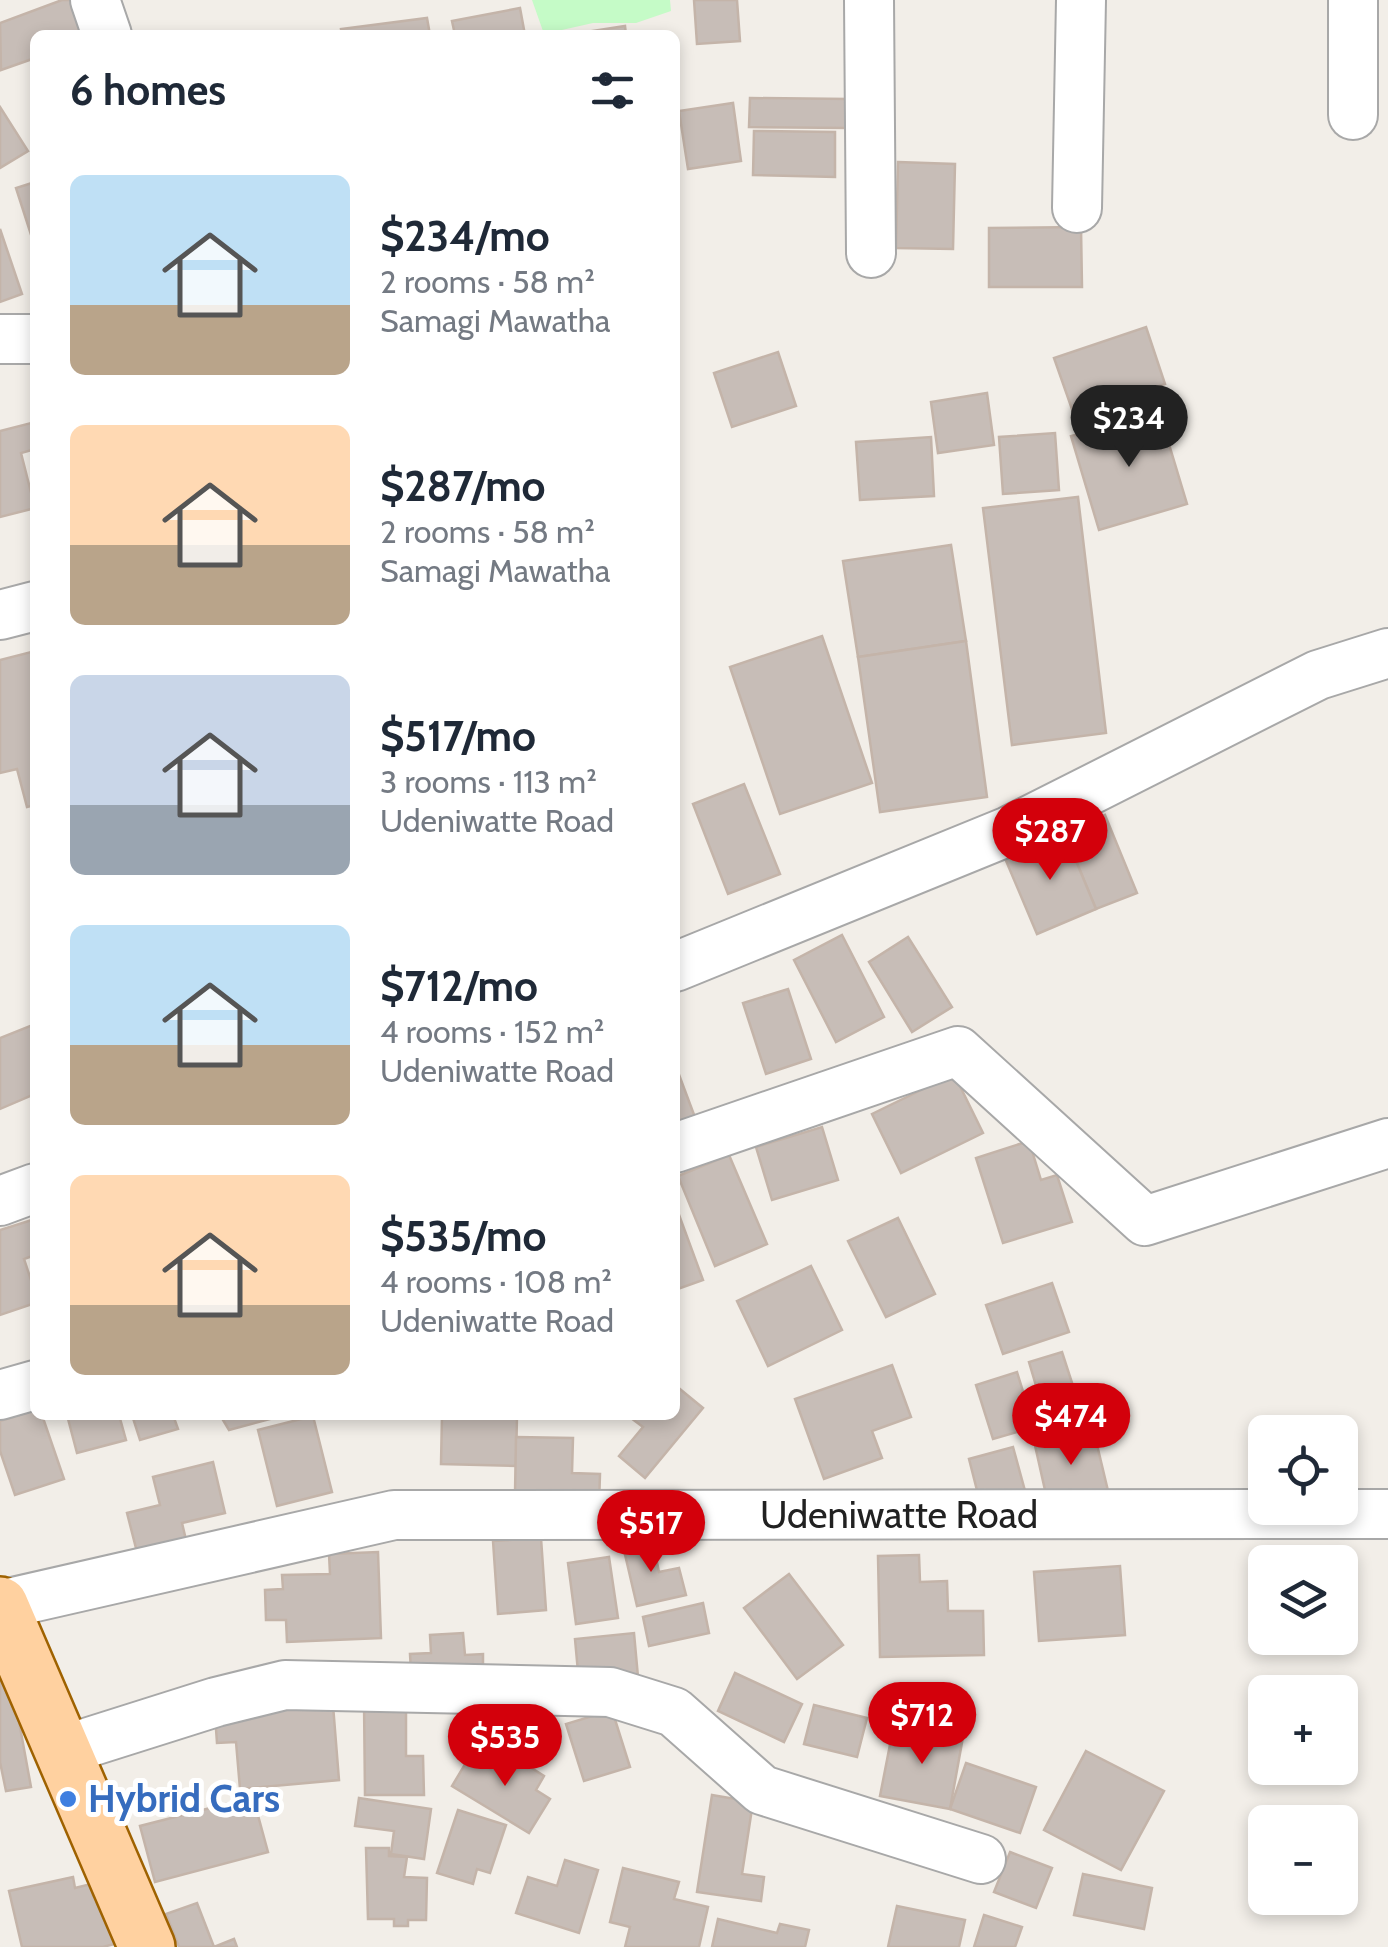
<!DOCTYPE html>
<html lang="en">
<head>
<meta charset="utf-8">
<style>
	body { margin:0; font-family:Cabin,sans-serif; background:#f2f2f3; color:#1f2937; height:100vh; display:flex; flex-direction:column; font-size:38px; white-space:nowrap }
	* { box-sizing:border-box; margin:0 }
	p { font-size:32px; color:#747a83 }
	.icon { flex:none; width:55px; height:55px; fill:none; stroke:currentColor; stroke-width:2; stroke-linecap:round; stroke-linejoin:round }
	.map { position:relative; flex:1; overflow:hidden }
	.sheet { position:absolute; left:30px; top:30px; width:650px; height:1390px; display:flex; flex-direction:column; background:#fff; border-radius:15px; box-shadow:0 5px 15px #0003 }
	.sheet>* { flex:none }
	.buttons { position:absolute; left:1248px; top:1415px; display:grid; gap:20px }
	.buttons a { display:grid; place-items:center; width:110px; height:110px; border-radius:15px; background:#fff; box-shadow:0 5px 15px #0003; font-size:50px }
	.price { position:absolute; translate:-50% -85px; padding:0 22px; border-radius:35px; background:#d3000b; color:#fff; font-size:32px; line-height:65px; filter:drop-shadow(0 2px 5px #0008) }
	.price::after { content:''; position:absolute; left:50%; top:60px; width:30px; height:22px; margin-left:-15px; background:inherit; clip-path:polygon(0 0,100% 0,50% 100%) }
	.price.on { background:#222; color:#fff }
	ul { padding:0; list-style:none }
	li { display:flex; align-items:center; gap:30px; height:250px; padding:0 40px }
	li span { display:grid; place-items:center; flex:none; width:280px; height:200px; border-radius:15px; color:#555 }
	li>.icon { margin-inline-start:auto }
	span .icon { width:120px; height:120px; fill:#fffc; stroke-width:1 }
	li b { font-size:42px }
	h2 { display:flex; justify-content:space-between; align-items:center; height:120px; padding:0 40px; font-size:42px }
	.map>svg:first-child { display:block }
</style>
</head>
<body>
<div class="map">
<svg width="1388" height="1947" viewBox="0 0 1388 1947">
	<rect width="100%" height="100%" fill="#f2eee8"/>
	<path fill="#c5fbc7" d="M532 0H670L671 11 636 23H593L544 34Z"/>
	<g fill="#c7bdb7" stroke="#c4b4a9" stroke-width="2.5">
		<path d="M62 0H74L87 35H35V58L1 70 0 23Z"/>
		<path d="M694 0H737L740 41 697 44Z"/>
		<path d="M520 8 525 35H455L452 21Z"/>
		<path d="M427 18 430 35H342L341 29Z"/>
		<path d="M625 26 626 35H573V34Z"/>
		<path d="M750 98 849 99V128L749 127Z"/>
		<path d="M733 103 741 161 688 169 679 111Z"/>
		<path d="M0 107 28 151 0 168Z"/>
		<path d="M754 131 835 132V177L753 175Z"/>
		<path d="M898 162 955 164 953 249 896 248Z"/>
		<path d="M35 182V247L16 188Z"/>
		<path d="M1081 227 1082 287H989V228Z"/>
		<path d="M0 229 22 294 0 302Z"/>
		<path d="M1146 327 1165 384 1074 415 1054 358Z"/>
		<path d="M778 352 796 406 732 427 714 373Z"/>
		<path d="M987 393 994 445 938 453 931 402Z"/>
		<path d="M1159 411 1187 504 1099 530 1071 436Z"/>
		<path d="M35 422V449L21 453 35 508 0 517V431Z"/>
		<path d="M1055 433 1059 490 1003 494 999 437Z"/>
		<path d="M931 437 934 496 860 500 856 442Z"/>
		<path d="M1078 497 1106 733 1012 745 983 508Z"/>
		<path d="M951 545 966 641 858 657 843 561Z"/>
		<path d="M822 636 872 783 780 814 730 667Z"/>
		<path d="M966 641 987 797 880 812 858 657Z"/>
		<path d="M35 651V805L27 807 17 769 0 773V660Z"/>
		<path d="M744 784 780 874 728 894 693 804Z"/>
		<path d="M1105 815 1137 893 1096 909 1064 832Z"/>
		<path d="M1064 832 1096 909 1037 934 1004 856Z"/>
		<path d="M842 935 884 1017 836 1042 794 960Z"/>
		<path d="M908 937 952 1007 912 1032 869 962Z"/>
		<path d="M788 989 811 1059 766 1074 743 1003Z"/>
		<path d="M35 1024V1094L0 1109V1038Z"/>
		<path d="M675 1064 696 1120 675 1128Z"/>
		<path d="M954 1074 983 1133 901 1173 872 1114Z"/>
		<path d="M822 1127 838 1180 772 1200 756 1147Z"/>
		<path d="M1029 1141 1041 1180 1057 1175 1072 1222 1003 1243 976 1158Z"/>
		<path d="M729 1155 767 1244 715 1266 678 1176Z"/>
		<path d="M675 1204 703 1280 675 1290Z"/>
		<path d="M898 1218 935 1294 886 1317 848 1241Z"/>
		<path d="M35 1219V1255L24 1259 35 1292V1303L0 1315V1230Z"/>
		<path d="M811 1266 842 1330 768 1366 737 1301Z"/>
		<path d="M1052 1283 1069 1332 1003 1354 986 1305Z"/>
		<path d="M1062 1352 1075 1392 1068 1395 1072 1407 1045 1416 1029 1362Z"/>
		<path d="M892 1365 911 1417 872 1431 882 1458 824 1479 795 1399Z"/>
		<path d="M1017 1372 1034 1427 993 1439 976 1385Z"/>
		<path d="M675 1385 703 1408 645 1478 619 1456 643 1427 627 1415H675Z"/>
		<path d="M35 1410V1415H42L64 1479 15 1495 0 1451V1421Z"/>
		<path d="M67 1415H119L126 1440 77 1453Z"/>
		<path d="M132 1415H173L178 1429 140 1440Z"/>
		<path d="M220 1415H285L229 1430Z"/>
		<path d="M442 1415H517L516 1466 441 1464Z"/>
		<path d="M313 1416 332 1492 277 1506 258 1430Z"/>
		<path d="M1093 1428 1109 1495 1049 1508 1034 1441Z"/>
		<path d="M516 1437 573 1438 572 1473 600 1474 599 1506 515 1494Z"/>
		<path d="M1013 1447 1027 1498 982 1510 969 1459Z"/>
		<path d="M213 1462 225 1513 182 1523 187 1544 138 1556 127 1513 160 1505 153 1477Z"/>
		<path d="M541 1538 546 1610 498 1614 493 1541Z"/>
		<path d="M652 1539 659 1572 679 1568 686 1595 637 1606 623 1546Z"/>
		<path d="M378 1552 381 1638 287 1642 286 1620H266L265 1590 283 1589 282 1575 330 1574 329 1554Z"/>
		<path d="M919 1555 920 1582 947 1581 948 1611H983L984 1655 880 1657 878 1556Z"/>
		<path d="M609 1557 618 1618 576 1624 568 1563Z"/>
		<path d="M1120 1566 1125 1635 1039 1641 1034 1572Z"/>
		<path d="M789 1574 843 1645 797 1679 744 1608Z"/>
		<path d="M703 1603 709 1633 649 1646 643 1617Z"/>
		<path d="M0 1618 31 1787 6 1791 0 1762Z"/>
		<path d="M463 1633 465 1655 483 1654V1669L411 1672 410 1654 431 1653 430 1635Z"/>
		<path d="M634 1633 638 1677 579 1683 575 1639Z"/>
		<path d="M735 1673 802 1704 784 1742 718 1711Z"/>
		<path d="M364 1701H406V1756H423L424 1795H365Z"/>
		<path d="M333 1705 339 1780 240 1789 236 1742 217 1743 215 1715Z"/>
		<path d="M814 1705 867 1718 857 1757 804 1744Z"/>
		<path d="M612 1710 630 1767 584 1781 566 1724Z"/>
		<path d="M894 1724 963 1737 950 1809 880 1796Z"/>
		<path d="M503 1750 544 1776 536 1790 550 1799 529 1833 452 1786 470 1756 491 1769Z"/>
		<path d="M1086 1751 1164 1791 1121 1870 1044 1830Z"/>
		<path d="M966 1763 1036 1787 1020 1833 950 1809Z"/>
		<path d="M712 1795 753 1802 742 1874 764 1877 761 1901 697 1892Z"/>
		<path d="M253 1797 268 1852 155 1882 140 1826Z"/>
		<path d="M359 1798 431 1809 424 1859 391 1854 394 1831 355 1826Z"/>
		<path d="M458 1810 506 1825 490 1873 477 1869 473 1884 437 1873Z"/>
		<path d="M366 1848H389V1856L407 1857 404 1877 427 1878 426 1920H408V1926H394V1919H368Z"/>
		<path d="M1010 1852 1052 1868 1036 1908 994 1892Z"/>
		<path d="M565 1860 598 1870 579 1933 516 1913 528 1877 557 1886Z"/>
		<path d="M623 1868 679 1882 674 1899 708 1907 699 1947H625L630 1927 610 1922Z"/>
		<path d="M1083 1874 1152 1888 1144 1929 1074 1915Z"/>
		<path d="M73 1877 75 1888 91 1884 93 1896 106 1893 118 1943 103 1947H22L9 1891Z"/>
		<path d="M197 1903 214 1947 234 1939 237 1947H179L166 1914Z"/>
		<path d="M897 1906 965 1920 959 1947H888Z"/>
		<path d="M984 1915 1022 1927 1015 1947H974Z"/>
		<path d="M718 1919 777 1933 780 1924 809 1930 805 1947H712Z"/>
	</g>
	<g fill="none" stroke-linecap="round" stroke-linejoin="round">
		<g stroke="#a8a8a8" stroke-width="52">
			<g id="minor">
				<path d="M95 0 107 35"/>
				<path d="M869 0 871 253"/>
				<path d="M1353 115V0"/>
				<path d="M1077 208 1081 0"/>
				<path d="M0 339H35"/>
				<path d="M0 615 35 606"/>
				<path d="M675 967 1009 831 1318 675 1388 653"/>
				<path d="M675 1148 958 1051 1145 1221 1388 1143"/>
				<path d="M0 1201 35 1188"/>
				<path d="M0 1395 35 1385"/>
				<path d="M0 1605 394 1515 1388 1514"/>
				<path d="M61 1751 216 1702 285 1685 610 1692 674 1712 762 1790 981 1859"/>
			</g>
		</g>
		<g stroke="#9f6200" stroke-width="60">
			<path id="major" d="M0 1605 147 1947"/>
		</g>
		<use href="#minor" stroke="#fff" stroke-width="48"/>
		<use href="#major" stroke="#ffd1a0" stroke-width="55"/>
	</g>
	<circle fill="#3f7fe0" stroke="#fff" stroke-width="4" cx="68" cy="1799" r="10"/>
	<g text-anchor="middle" stroke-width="10" stroke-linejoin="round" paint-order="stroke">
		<g font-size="38" fill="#212121" stroke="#fff">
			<text x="899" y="1528">Udeniwatte Road</text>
		</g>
		<g font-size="38" font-weight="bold" fill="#366cbe" stroke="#fff" text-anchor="start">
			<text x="88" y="1812">Hybrid Cars</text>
		</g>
	</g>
</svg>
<div class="buttons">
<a><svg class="icon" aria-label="locate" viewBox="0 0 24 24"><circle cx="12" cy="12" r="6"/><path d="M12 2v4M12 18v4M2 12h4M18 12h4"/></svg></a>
<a><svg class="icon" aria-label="layers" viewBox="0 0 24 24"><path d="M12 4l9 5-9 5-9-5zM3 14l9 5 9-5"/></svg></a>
<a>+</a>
<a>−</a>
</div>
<b class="price on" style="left:1129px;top:470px">$234</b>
<b class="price" style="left:1050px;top:883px">$287</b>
<b class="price" style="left:1071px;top:1468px">$474</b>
<b class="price" style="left:651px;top:1575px">$517</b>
<b class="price" style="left:922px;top:1767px">$712</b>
<b class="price" style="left:505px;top:1789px">$535</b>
<section class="sheet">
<h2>6 homes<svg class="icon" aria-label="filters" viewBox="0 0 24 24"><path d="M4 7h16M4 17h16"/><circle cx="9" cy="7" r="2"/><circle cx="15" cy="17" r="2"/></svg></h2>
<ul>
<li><span style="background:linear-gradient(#bfe0f5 65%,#b9a48a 0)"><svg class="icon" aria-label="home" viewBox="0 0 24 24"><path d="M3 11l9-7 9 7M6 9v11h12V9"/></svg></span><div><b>$234/mo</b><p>2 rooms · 58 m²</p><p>Samagi Mawatha</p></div></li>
<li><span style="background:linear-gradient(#ffd9b3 60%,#b9a48a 0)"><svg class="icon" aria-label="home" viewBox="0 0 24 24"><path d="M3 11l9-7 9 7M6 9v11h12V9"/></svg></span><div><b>$287/mo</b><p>2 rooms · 58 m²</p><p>Samagi Mawatha</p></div></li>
<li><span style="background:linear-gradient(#c9d6e8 65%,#9aa5b1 0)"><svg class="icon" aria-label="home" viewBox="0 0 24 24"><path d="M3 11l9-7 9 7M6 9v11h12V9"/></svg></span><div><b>$517/mo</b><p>3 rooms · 113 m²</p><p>Udeniwatte Road</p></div></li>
<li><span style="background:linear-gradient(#bfe0f5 60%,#b9a48a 0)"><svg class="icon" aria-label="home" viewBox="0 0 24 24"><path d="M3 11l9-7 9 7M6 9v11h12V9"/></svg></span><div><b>$712/mo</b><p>4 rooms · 152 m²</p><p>Udeniwatte Road</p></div></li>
<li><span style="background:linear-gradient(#ffd9b3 65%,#b9a48a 0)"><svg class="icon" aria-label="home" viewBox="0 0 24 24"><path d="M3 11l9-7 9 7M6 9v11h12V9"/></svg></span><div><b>$535/mo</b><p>4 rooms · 108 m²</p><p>Udeniwatte Road</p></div></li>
</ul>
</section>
</div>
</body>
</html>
